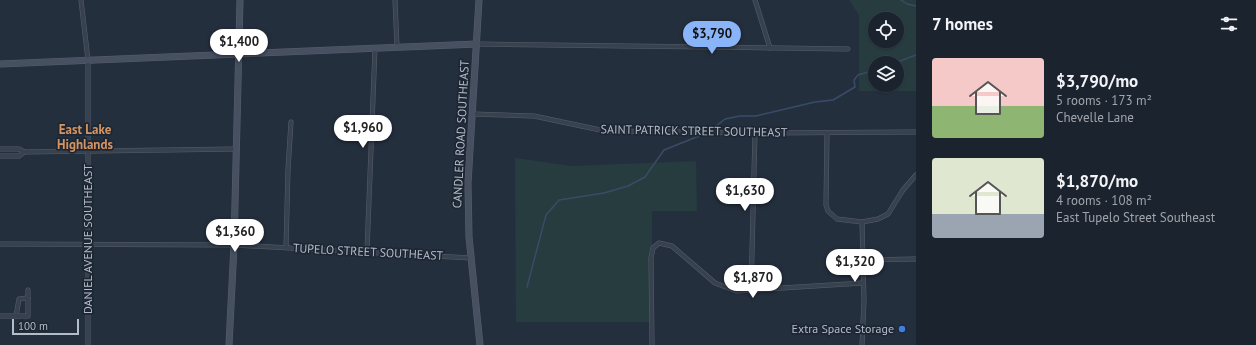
<!DOCTYPE html>
<html lang="en">
<head>
<meta charset="utf-8">
<style>
	body { margin:0; font-family:"PT Sans",sans-serif; background:#242b36; color:#f1f3f6; height:100vh; display:flex; flex-direction:column; font-size:15px; white-space:nowrap }
	* { box-sizing:border-box; margin:0 }
	p { font-size:13px; color:#a0a4aa }
	.icon { flex:none; width:22px; height:22px; fill:none; stroke:currentColor; stroke-width:2; stroke-linecap:round; stroke-linejoin:round }
	.map { position:relative; flex:1; overflow:hidden }
	.side { display:flex; flex-direction:column; background:#1b232e; width:340px }
	.side>* { flex:none }
	.buttons { position:absolute; left:868px; top:12px; display:grid; gap:8px }
	.buttons a { display:grid; place-items:center; width:36px; height:36px; border-radius:50%; background:#1b232e; box-shadow:0 1px 3px #0004,0 0 0 1px #39404a; font-size:20px }
	.scale { position:absolute; left:12px; bottom:10px; width:67px; box-sizing:border-box; padding-left:4px; border:2px solid #b4bcc9; border-top:0; font-size:11px; line-height:14px; white-space:nowrap; color:#b4bcc9; -webkit-text-stroke:3px #1d2633; paint-order:stroke }
	.price { position:absolute; translate:-50% -34px; padding:0 9px; border-radius:14px; background:#fff; color:#222; font-size:13px; line-height:26px; filter:drop-shadow(0 1px 2px #0008) }
	.price::after { content:''; position:absolute; left:50%; top:24px; width:12px; height:9px; margin-left:-6px; background:inherit; clip-path:polygon(0 0,100% 0,50% 100%) }
	.price.active { background:#8ab4f8; color:#111 }
	ul { padding:0; list-style:none }
	li { display:flex; align-items:center; gap:12px; height:100px; padding:0 16px }
	li span { display:grid; place-items:center; flex:none; width:112px; height:80px; border-radius:4px; color:#555 }
	li>.icon { margin-inline-start:auto }
	span .icon { width:48px; height:48px; fill:#fffc; stroke-width:1 }
	li b { font-size:17px }
	h2 { display:flex; justify-content:space-between; align-items:center; height:48px; padding:0 16px; font-size:17px }
	main { display:flex; flex:1; min-height:0 }
	.map>svg:first-child { display:block }
</style>
</head>
<body>
<main>
<div class="map">
<svg width="916" height="345" viewBox="0 0 916 345">
	<rect width="100%" height="100%" fill="#242f3e"/>
	<g fill="#263c3f" fill-rule="evenodd">
		<path d="M849 0H916V91H859V15ZM875 19H897V41H875ZM875 63H897V85H875Z"/>
		<path d="M515 158 572 166 696 161 697 211H652V322H516Z"/>
	</g>
	<g fill="none" stroke-linecap="round" stroke-linejoin="round">
		<g stroke="#394c67" stroke-width="1.5">
			<path d="M901 0 907 4 916 6"/>
			<path d="M895 63 916 55"/>
			<path d="M711 130 725 119 740 116H756L815 102 833 100 855 87 854 80 858 75 875 70"/>
			<path d="M527 287 546 215 559 200 604 193 628 186 645 177 664 150 704 134"/>
		</g>
		<g stroke="#565f6c" stroke-width="5">
			<g id="street">
				<path d="M81 0 88 60V345"/>
				<path d="M395 0 397 47"/>
				<path d="M755 0 770 48"/>
				<path d="M477 44 848 49"/>
				<path d="M473 114 534 116 605 131 755 133 916 132"/>
				<path d="M827 133 826 205 828 211 837 219 862 222 878 219 888 214 903 190 916 175"/>
				<path d="M0 149H19L24 152 237 149"/>
				<path d="M0 156H19L24 152"/>
				<path d="M0 244 234 245 471 258"/>
				<path d="M286 247 288 170 291 122"/>
				<path d="M367 251 375 48"/>
				<path d="M863 260 916 259"/>
				<path d="M751 291 755 133"/>
				<path d="M0 316H28V290"/>
				<path d="M16 316 19 299 28 298"/>
				<path d="M652 345 651 258 653 248 659 243 672 246 715 283 736 291 863 283"/>
				<path d="M862 345 864 301 862 222"/>
			</g>
		</g>
		<g stroke="#565f6c" stroke-width="7">
			<g id="secondary">
				<path d="M479 0 468 183 469 237 480 345"/>
				<path d="M0 64 477 44"/>
				<path d="M229 345 234 245 240 0"/>
			</g>
		</g>
		<use href="#street" stroke="#38414e" stroke-width="4"/>
		<use href="#secondary" stroke="#465061" stroke-width="6"/>
	</g>
	<circle fill="#3f7fe0" stroke="#1d2633" stroke-width="1.5" cx="902" cy="329" r="4"/>
	<g text-anchor="middle" stroke-width="3.5" stroke-linejoin="round" paint-order="stroke">
		<g font-size="12" fill="#b4bcc9" stroke="#1d2633">
			<text transform="translate(694 131) rotate(1)" y="4">SAINT PATRICK STREET SOUTHEAST</text>
			<text transform="translate(461 134) rotate(-87)" y="4">CANDLER ROAD SOUTHEAST</text>
			<text transform="translate(88 239) rotate(-90)" y="4">DANIEL AVENUE SOUTHEAST</text>
			<text transform="translate(368 252) rotate(3)" y="4">TUPELO STREET SOUTHEAST</text>
		</g>
		<g font-size="12" fill="#b4bcc9" stroke="#1d2633" text-anchor="end">
			<text x="894" y="333">Extra Space Storage</text>
		</g>
		<g font-size="13" font-weight="bold" fill="#d59563" stroke="#1d2633">
			<text x="85" y="134">East Lake<tspan x="85" dy="15">Highlands</tspan></text>
		</g>
	</g>
</svg>
<div class="buttons">
<a><svg class="icon" aria-label="locate" viewBox="0 0 24 24"><circle cx="12" cy="12" r="6"/><path d="M12 2v4M12 18v4M2 12h4M18 12h4"/></svg></a>
<a><svg class="icon" aria-label="layers" viewBox="0 0 24 24"><path d="M12 4l9 5-9 5-9-5zM3 14l9 5 9-5"/></svg></a>
</div>
<div class="scale">100 m</div>
<b class="price active" style="left:712px;top:55px">$3,790</b>
<b class="price" style="left:239px;top:63px">$1,400</b>
<b class="price" style="left:363px;top:149px">$1,960</b>
<b class="price" style="left:745px;top:212px">$1,630</b>
<b class="price" style="left:235px;top:253px">$1,360</b>
<b class="price" style="left:855px;top:283px">$1,320</b>
<b class="price" style="left:753px;top:299px">$1,870</b>
</div>
<section class="side">
<h2>7 homes<svg class="icon" aria-label="filters" viewBox="0 0 24 24"><path d="M4 7h16M4 17h16"/><circle cx="9" cy="7" r="2"/><circle cx="15" cy="17" r="2"/></svg></h2>
<ul>
<li><span style="background:linear-gradient(#f6c9c9 60%,#8fb573 0)"><svg class="icon" aria-label="home" viewBox="0 0 24 24"><path d="M3 11l9-7 9 7M6 9v11h12V9"/></svg></span><div><b>$3,790/mo</b><p>5 rooms · 173 m²</p><p>Chevelle Lane</p></div></li>
<li><span style="background:linear-gradient(#dfe7d0 70%,#9aa5b1 0)"><svg class="icon" aria-label="home" viewBox="0 0 24 24"><path d="M3 11l9-7 9 7M6 9v11h12V9"/></svg></span><div><b>$1,870/mo</b><p>4 rooms · 108 m²</p><p>East Tupelo Street Southeast</p></div></li>
</ul>
</section>
</main>
</body>
</html>
